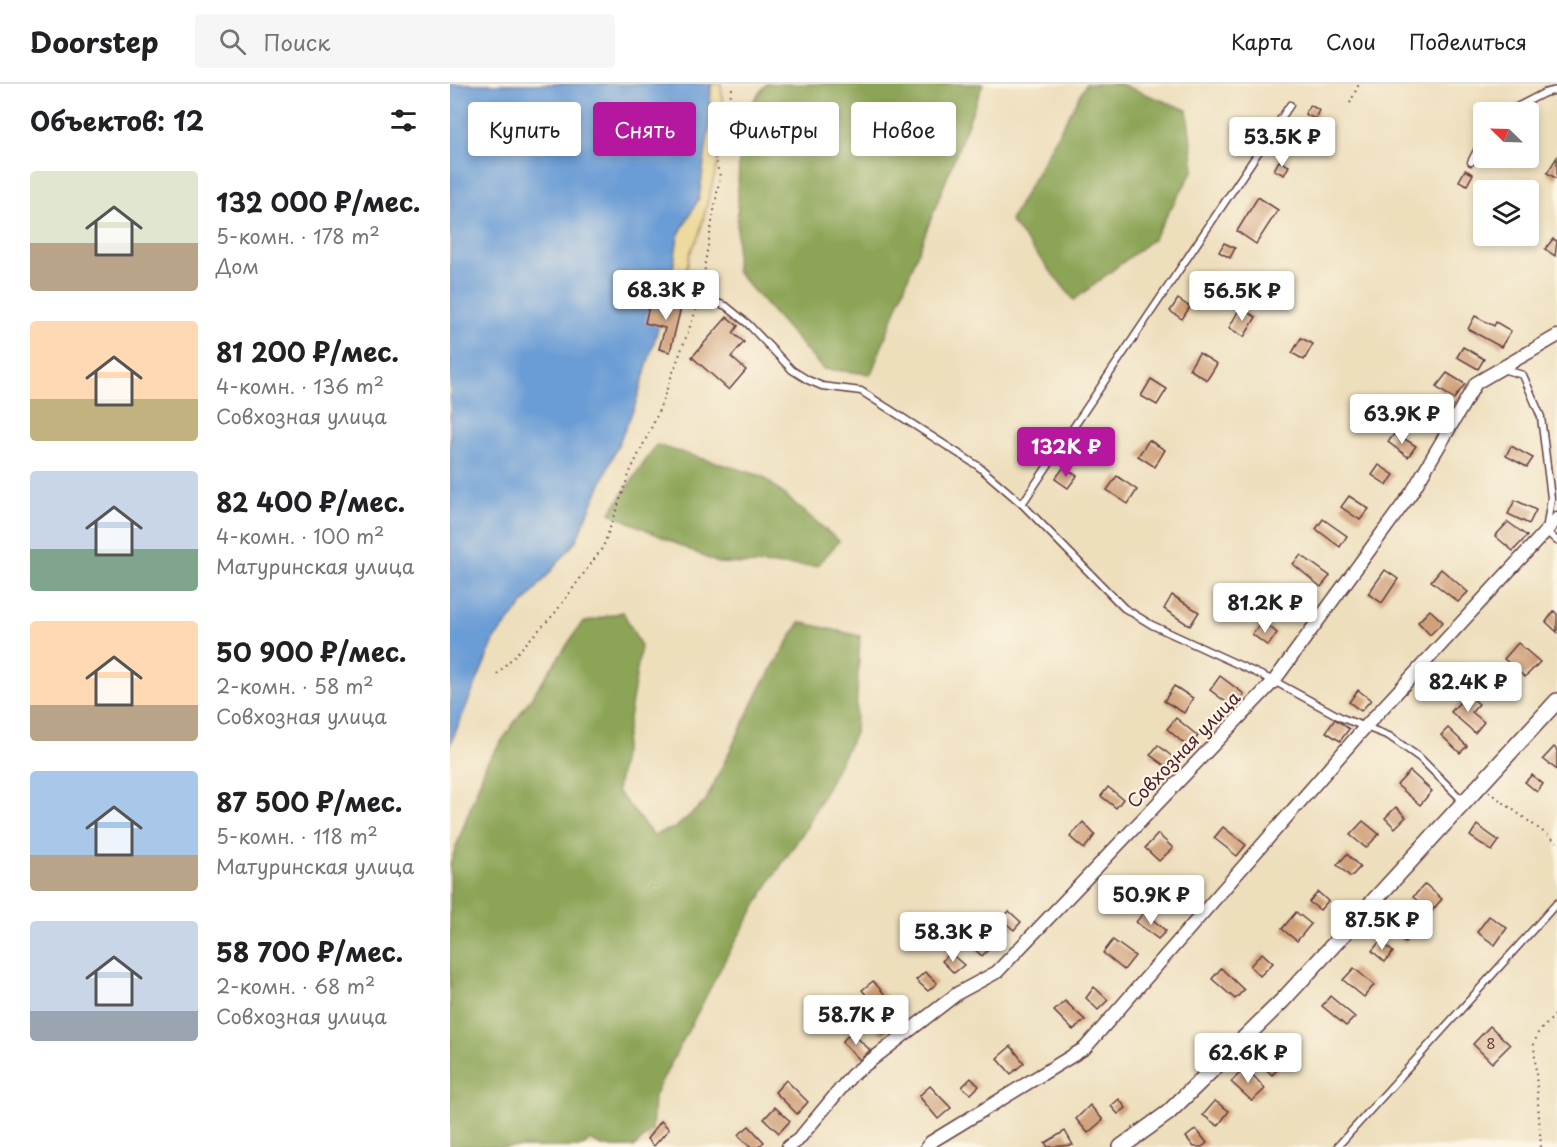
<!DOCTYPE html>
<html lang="ru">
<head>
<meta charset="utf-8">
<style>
	body { margin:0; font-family:"Playpen Sans",sans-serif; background:#f6f6f6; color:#202124; height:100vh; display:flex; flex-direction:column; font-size:22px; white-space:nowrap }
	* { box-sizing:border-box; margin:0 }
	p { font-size:20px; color:#757577 }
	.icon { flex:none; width:33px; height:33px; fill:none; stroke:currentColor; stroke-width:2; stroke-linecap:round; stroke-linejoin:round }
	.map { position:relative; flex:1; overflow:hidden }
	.sheet { display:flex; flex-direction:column; background:#fff; width:450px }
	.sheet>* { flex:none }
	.banner { position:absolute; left:18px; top:18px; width:570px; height:54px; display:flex; gap:12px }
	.needle { width:39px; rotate:293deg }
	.tools { position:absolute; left:1023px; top:18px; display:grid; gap:12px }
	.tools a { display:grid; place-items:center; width:66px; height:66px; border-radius:6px; background:#fff; box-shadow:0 3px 9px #0003; font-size:30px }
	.price { position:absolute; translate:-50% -51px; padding:0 14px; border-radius:6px; background:#fff; color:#222; font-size:20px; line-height:39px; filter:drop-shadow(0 2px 3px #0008) }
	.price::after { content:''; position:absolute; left:50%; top:36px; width:18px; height:14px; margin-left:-9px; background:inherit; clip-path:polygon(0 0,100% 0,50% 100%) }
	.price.selected { background:#b5179e; color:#fff }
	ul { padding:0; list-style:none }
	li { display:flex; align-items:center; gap:18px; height:150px; padding:0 30px }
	li span { display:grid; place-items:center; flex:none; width:168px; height:120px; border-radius:6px; color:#555 }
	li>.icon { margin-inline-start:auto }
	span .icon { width:72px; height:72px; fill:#fffc; stroke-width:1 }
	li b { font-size:26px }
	h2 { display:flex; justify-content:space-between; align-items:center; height:72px; padding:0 30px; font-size:26px }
	.chip { padding:0 21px; border-radius:6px; background:#fff; box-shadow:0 3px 9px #0003; font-size:21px; line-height:54px }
	.chip.selected { background:#b5179e; color:#fff }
	header { display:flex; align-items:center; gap:36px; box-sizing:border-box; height:84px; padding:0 30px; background:#fff; border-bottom:2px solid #e0e0e0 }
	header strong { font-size:28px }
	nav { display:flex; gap:33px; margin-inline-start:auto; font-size:21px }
	.search { width:420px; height:54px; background:#f6f6f6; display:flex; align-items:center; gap:15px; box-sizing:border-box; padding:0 21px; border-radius:6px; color:#757577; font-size:22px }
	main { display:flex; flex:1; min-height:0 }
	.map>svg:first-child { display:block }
</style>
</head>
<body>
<header>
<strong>Doorstep</strong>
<div class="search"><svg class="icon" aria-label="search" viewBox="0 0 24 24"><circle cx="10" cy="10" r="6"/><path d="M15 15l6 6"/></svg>Поиск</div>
<nav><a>Карта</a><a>Слои</a><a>Поделиться</a></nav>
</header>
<main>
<section class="sheet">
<h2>Объектов: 12<svg class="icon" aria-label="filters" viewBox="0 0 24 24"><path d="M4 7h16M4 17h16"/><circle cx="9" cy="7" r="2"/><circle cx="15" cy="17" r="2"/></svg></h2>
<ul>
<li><span style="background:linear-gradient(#dfe7d0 60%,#b9a48a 0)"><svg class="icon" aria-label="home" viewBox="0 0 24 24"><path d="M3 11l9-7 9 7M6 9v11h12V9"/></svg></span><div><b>132 000 ₽/мес.</b><p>5-комн. · 178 m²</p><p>Дом</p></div></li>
<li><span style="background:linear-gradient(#ffd9b3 65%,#c2b280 0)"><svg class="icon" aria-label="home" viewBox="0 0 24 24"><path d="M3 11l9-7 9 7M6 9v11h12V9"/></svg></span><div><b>81 200 ₽/мес.</b><p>4-комн. · 136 m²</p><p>Совхозная улица</p></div></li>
<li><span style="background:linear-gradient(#c9d6e8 65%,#7fa58c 0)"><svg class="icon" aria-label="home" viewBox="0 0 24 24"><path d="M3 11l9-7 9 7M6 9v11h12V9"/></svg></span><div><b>82 400 ₽/мес.</b><p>4-комн. · 100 m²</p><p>Матуринская улица</p></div></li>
<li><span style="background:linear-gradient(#ffd9b3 70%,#b9a48a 0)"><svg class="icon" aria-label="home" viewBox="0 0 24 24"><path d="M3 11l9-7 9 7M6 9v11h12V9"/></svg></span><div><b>50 900 ₽/мес.</b><p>2-комн. · 58 m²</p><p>Совхозная улица</p></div></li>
<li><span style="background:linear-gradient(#a9c7e8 70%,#b9a48a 0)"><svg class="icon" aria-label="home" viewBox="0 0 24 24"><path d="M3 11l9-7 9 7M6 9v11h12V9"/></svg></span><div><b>87 500 ₽/мес.</b><p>5-комн. · 118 m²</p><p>Матуринская улица</p></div></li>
<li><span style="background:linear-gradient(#c9d6e8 75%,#9aa5b1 0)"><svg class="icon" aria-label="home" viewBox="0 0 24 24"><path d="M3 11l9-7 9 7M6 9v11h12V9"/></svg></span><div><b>58 700 ₽/мес.</b><p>2-комн. · 68 m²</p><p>Совхозная улица</p></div></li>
</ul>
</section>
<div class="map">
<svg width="1107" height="1063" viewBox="0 0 1107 1063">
	<rect width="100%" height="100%" fill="#fcf5e5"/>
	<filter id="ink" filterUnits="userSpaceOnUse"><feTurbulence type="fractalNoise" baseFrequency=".0167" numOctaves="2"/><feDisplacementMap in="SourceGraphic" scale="12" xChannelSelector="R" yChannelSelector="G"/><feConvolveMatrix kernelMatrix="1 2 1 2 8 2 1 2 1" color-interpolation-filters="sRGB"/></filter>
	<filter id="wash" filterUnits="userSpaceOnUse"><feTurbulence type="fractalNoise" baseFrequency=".008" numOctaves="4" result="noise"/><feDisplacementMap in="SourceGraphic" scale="24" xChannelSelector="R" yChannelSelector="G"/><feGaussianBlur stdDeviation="1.35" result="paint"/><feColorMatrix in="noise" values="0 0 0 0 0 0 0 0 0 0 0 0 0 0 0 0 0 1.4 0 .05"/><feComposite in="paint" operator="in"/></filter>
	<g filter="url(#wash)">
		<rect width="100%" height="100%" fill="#eddebc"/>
		<g fill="#8ca456" stroke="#6b6240" stroke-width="1.5">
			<path d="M316 0H533L421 290 373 285 286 187 290 35Z"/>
			<path d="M636 0H670L737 26 744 85 703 155 624 216 560 137Z"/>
			<path d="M206 361 312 392 389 457 367 482 268 479 160 429Z"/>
			<path d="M173 528 191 562 167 707 203 751 225 744 255 718 311 603 350 538 410 552 405 649 356 744 319 799 277 872 204 1012 202 1046 184 1063H154L140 1056 132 1063H0V780L36 680 132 539Z"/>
		</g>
		<path fill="#eeda9e" stroke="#9c7c64" stroke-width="1.5" d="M261 0H271L274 36 268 77 249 151 240 169 232 207 220 204 228 152 249 114 259 44Z"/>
		<path fill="#6b9cd5" stroke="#5a5e80" stroke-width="1.5" d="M0 0H261L259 44 249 114 228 152 220 204 185 322 126 457 45 554 0 661Z"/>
		<g id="blocks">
			<g fill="#d0a17a">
				<path d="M860 21 869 26 865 35 855 30Z"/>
				<path d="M1107 73V95L1097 89Z"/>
				<path d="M829 77 839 82 834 91 824 86Z"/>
				<path d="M1015 86 1023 90 1017 101 1009 97Z"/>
				<path d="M808 113 828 126 806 160 787 147Z"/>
				<path d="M1103 155 1107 157 1105 172 1095 165Z"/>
				<path d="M774 159 785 164 780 174 769 168Z"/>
				<path d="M224 209 234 211 220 268 209 265 215 244 195 239 199 222 219 227Z"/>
				<path d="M728 215 740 223 732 235 720 227Z"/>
				<path d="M790 224 806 233 794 253 779 244Z"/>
				<path d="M1025 232 1044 242 1046 238 1061 247 1051 263 1018 245Z"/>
				<path d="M277 233 288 242 283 249 294 258 281 273 296 286 279 306 242 273Z"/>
				<path d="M851 254 863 260 854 276 842 269Z"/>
				<path d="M1013 263 1034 275 1028 285 1007 273Z"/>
				<path d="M749 269 767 280 757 296 739 285Z"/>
				<path d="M997 289 1015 300 1004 315 986 303Z"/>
				<path d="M701 295 717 305 707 321 691 312Z"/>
				<path d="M965 315 985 330 975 344 955 330Z"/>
				<path d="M945 349 966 362 958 373 938 358Z"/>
				<path d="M699 356 715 366 705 383 688 372Z"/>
				<path d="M1061 362 1083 374 1077 383 1056 372Z"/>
				<path d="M929 381 944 391 937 401 922 391Z"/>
				<path d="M614 383 627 392 618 404 605 395Z"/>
				<path d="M667 392 687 406 678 420 657 406Z"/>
				<path d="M899 412 919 425 910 436 891 423Z"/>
				<path d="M1065 416 1086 426 1079 440 1058 430Z"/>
				<path d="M873 435 897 452 890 463 866 445Z"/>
				<path d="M1058 438 1077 452 1063 467 1045 452Z"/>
				<path d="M851 471 880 492 871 503 843 480Z"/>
				<path d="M991 485 1018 508 1008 518 981 497Z"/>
				<path d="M935 486 948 495 932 519 918 510Z"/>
				<path d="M722 511 749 528 740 542 714 525Z"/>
				<path d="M980 526 993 538 980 551 968 538Z"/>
				<path d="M1104 527 1107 530V548L1096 538Z"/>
				<path d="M812 537 827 549 818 562 802 550Z"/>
				<path d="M1068 559 1090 578 1075 593 1054 575Z"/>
				<path d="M770 592 794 610 784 624 760 606Z"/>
				<path d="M724 602 743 614 734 629 714 617Z"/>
				<path d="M908 606 921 616 911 627 899 618Z"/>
				<path d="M1017 610 1029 620 1022 628 1034 638 1025 649 1001 628Z"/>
				<path d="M726 634 748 652 738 663 717 645Z"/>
				<path d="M885 635 899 645 890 657 876 648Z"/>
				<path d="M998 644 1017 662 1010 669 991 651Z"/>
				<path d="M708 661 725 675 718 684 700 671Z"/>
				<path d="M1104 663 1107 666V686L1093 675Z"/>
				<path d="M960 687 982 707 970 721 947 701Z"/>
				<path d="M1082 691 1093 700 1087 708 1075 698Z"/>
				<path d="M658 703 673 715 666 724 651 712Z"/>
				<path d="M946 723 956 733 945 744 935 734Z"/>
				<path d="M913 737 929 750 916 764 900 751Z"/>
				<path d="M633 738 645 751 634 765 620 753Z"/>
				<path d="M1027 741 1049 757 1042 767 1020 752Z"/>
				<path d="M773 743 796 761 787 772 764 754Z"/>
				<path d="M708 750 723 764 709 777 695 764Z"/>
				<path d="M897 770 910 783 901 793 887 781Z"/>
				<path d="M713 799 724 811 714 822 702 811Z"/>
				<path d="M975 800 992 815 981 828 963 813Z"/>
				<path d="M868 808 878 817 870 826 859 818Z"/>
				<path d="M559 827 571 838 564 846 552 836Z"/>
				<path d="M694 828 716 847 708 855 686 838Z"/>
				<path d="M846 828 861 840 847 857 832 845Z"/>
				<path d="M1039 832 1057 844 1045 861 1027 848Z"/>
				<path d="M953 839 963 848 955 858 944 850Z"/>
				<path d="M525 847 541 863 532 872 515 857Z"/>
				<path d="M663 856 685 872 674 886 653 869Z"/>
				<path d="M930 857 943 868 935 878 922 867Z"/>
				<path d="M500 869 514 881 504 889 492 877Z"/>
				<path d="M812 869 823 879 810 892 800 882Z"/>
				<path d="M771 884 794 906 785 915 762 895Z"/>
				<path d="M904 884 924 901 914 913 893 896Z"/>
				<path d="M475 888 487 899 478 907 466 896Z"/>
				<path d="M423 897 436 912 425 921 412 906Z"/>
				<path d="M644 903 658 916 648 926 636 914Z"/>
				<path d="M880 912 905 933 896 942 872 922Z"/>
				<path d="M615 917 635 936 623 946 604 927Z"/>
				<path d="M429 934 440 944 433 951 422 941Z"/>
				<path d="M1040 942 1060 961 1042 979 1023 960Z"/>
				<path d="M401 948 420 966 410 976 392 958Z"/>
				<path d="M561 962 574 979 561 990 547 974Z"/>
				<path d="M815 968 830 983 822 991 806 976Z"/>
				<path d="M796 983 815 1005 802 1017 781 998Z"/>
				<path d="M521 994 529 1002 521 1010 512 1003Z"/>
				<path d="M336 996 358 1018 347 1030 325 1008Z"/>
				<path d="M480 1002 501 1024 488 1035 469 1012Z"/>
				<path d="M669 1015 676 1024 668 1030 661 1022Z"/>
				<path d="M765 1017 779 1027 768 1042 753 1031Z"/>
				<path d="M640 1021 653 1036 638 1049 626 1035Z"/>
				<path d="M325 1023 340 1037 329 1049 314 1035Z"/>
				<path d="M211 1037 219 1045 204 1062 197 1055Z"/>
				<path d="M299 1042 314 1058 308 1063H300L288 1051Z"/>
				<path d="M746 1045 757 1059 752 1063H744L736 1053Z"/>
				<path d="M615 1047 623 1061 598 1063 595 1059Z"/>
			</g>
		</g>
	</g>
	<g filter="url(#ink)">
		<use href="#blocks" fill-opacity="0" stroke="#623c41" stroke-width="1.5"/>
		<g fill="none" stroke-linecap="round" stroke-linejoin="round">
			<g stroke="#623c41" stroke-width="9">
				<g id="service">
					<path d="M1057 28 1094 9 1107 6"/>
					<path d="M1021 78 1034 53"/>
					<path d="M262 217 276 222 298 240 342 286 358 296 372 302 411 307 528 382 572 420 674 524 702 541 824 597 892 634 939 652 970 674 1014 718"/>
					<path d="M1052 285 1073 291 1091 333 1101 414 1096 447 1107 457"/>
					<path d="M572 420 840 21"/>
					<path d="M887 1063 1107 819"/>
				</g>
			</g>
			<g stroke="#623c41" stroke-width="15">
				<g id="minor">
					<path d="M338 1063 348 1056 402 991 508 909 547 888 824 597 962 408 1026 299 1107 252"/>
					<path d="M477 1063 481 1058 635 964 916 642 1107 435"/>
				</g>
			</g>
			<g stroke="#623c41" stroke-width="18">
				<path id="tertiary" d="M671 1063 718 1029 832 917 1107 617"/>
			</g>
			<g stroke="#623c41" stroke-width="2" stroke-dasharray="1.5 4.5" stroke-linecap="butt">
				<path d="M900 19 909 0"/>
				<path d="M47 590 105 529 153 463 180 388 206 334 254 205 255 179 270 92 263 68 265 50 279 19 283 0"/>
				<path d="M1039 708 1107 758"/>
				<path d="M1091 1063 1084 960 1088 949 1107 929"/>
			</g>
			<use href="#service" stroke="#fff" stroke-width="6"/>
			<use href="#minor" stroke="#fff" stroke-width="12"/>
			<use href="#tertiary" stroke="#fff" stroke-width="15"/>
		</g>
	</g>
	<g text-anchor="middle" stroke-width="4.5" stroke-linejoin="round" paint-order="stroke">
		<g font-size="15" fill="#6c403f">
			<text x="1041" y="965">8</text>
		</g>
		<g font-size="18" fill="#4a1f2b" stroke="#fcf5e5">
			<text transform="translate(734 666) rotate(-46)" y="6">Совхозная улица</text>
		</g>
	</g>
</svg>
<div class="tools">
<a><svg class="needle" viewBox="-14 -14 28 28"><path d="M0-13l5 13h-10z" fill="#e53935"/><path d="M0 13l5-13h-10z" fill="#757577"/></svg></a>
<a><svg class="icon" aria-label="layers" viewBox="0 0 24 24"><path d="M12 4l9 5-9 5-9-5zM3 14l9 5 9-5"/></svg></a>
</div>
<b class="price" style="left:832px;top:84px">53.5K ₽</b>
<b class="price" style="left:216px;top:237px">68.3K ₽</b>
<b class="price" style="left:792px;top:238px">56.5K ₽</b>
<b class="price" style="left:952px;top:361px">63.9K ₽</b>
<b class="price selected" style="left:616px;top:394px">132K ₽</b>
<b class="price" style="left:815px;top:550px">81.2K ₽</b>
<b class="price" style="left:1018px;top:629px">82.4K ₽</b>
<b class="price" style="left:701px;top:842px">50.9K ₽</b>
<b class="price" style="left:932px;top:867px">87.5K ₽</b>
<b class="price" style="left:503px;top:879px">58.3K ₽</b>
<b class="price" style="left:406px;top:962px">58.7K ₽</b>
<b class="price" style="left:798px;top:1000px">62.6K ₽</b>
<div class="banner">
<a class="chip">Купить</a>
<a class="chip selected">Снять</a>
<a class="chip">Фильтры</a>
<a class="chip">Новое</a>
</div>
</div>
</main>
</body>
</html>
